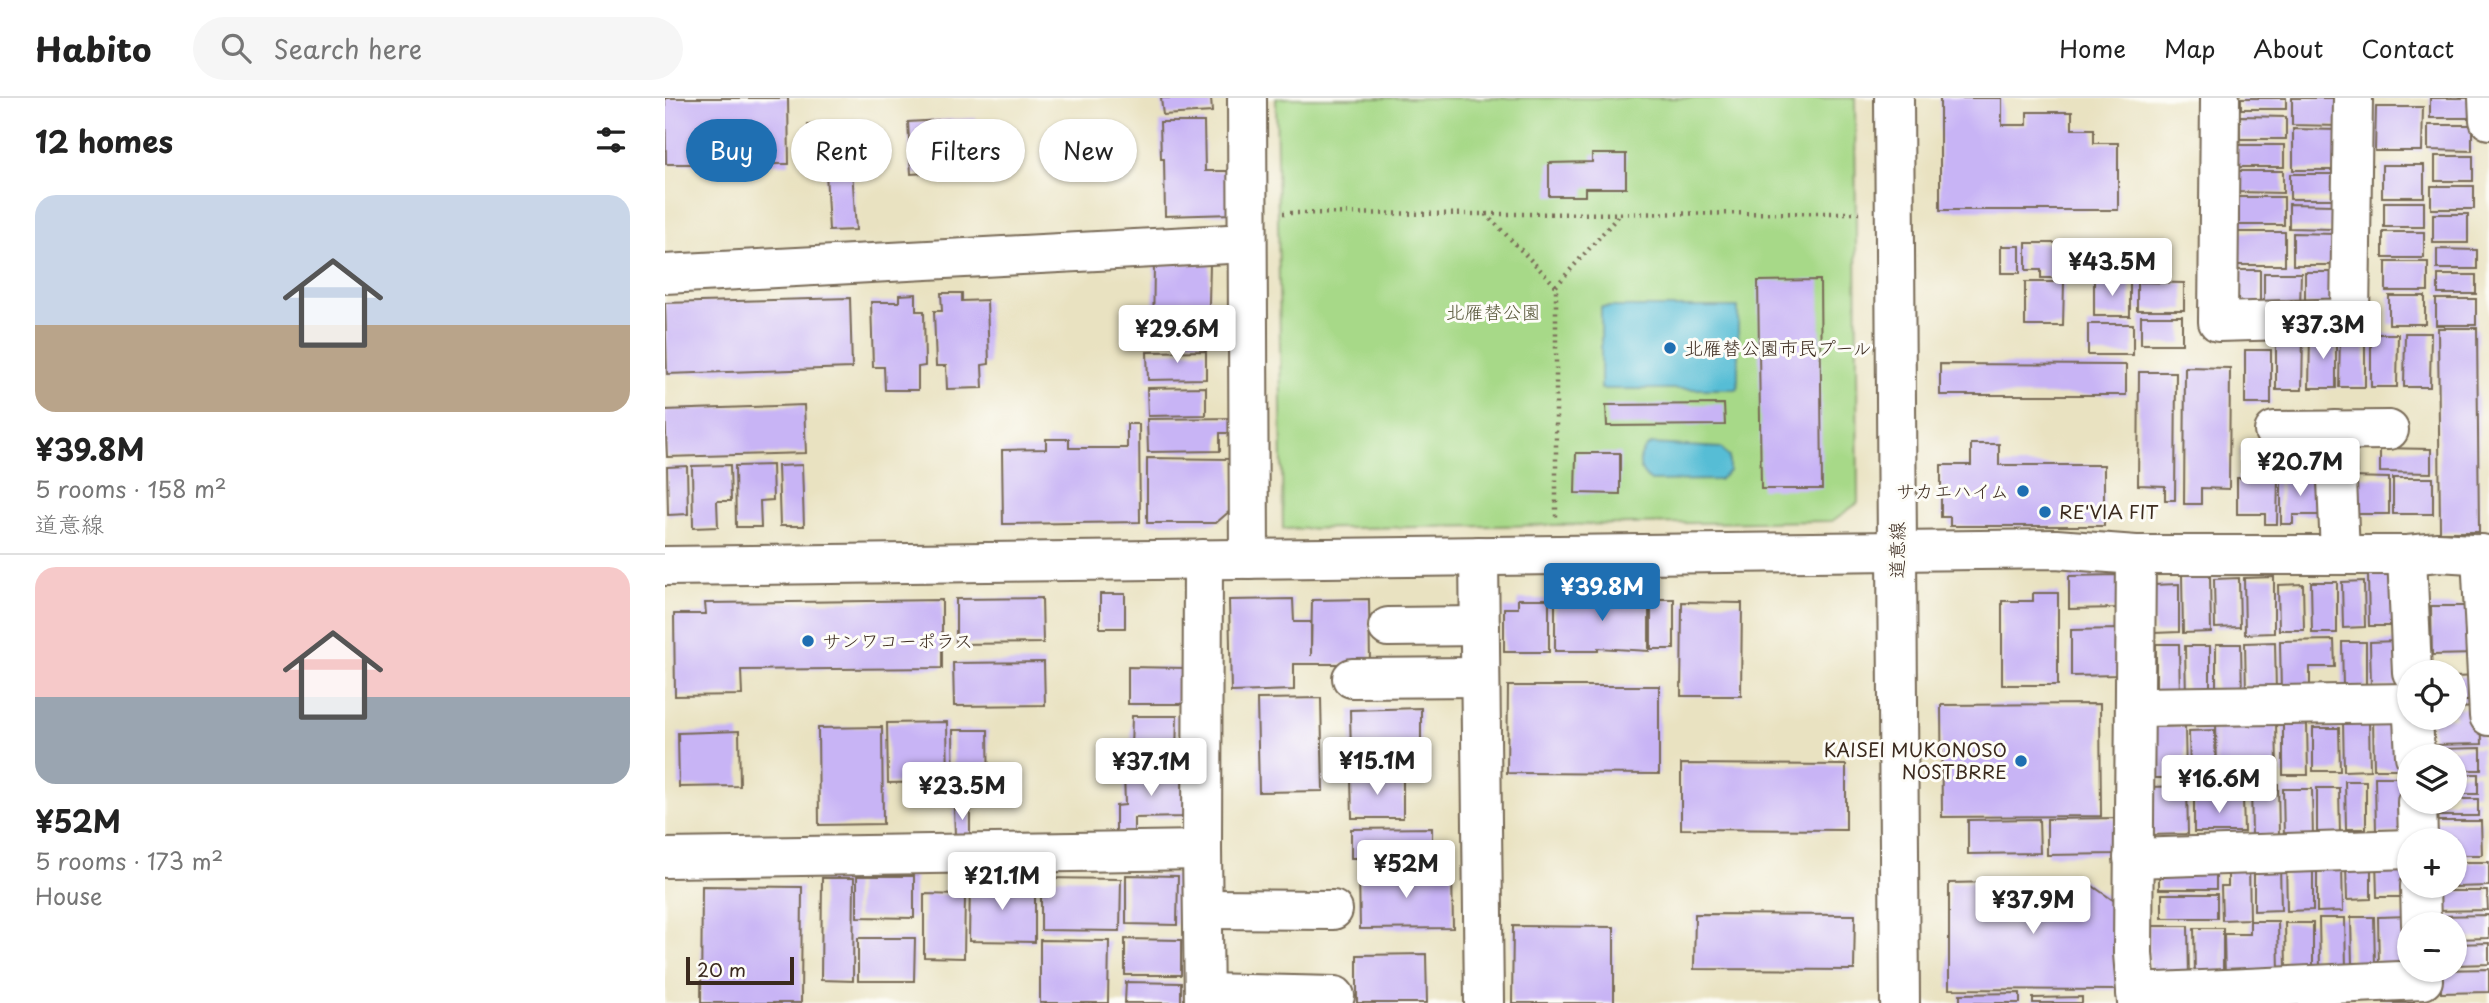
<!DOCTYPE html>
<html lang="en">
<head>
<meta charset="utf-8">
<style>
	body { margin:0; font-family:"Playpen Sans","Klee One",sans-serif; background:#f6f6f6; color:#222; height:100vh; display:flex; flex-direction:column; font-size:26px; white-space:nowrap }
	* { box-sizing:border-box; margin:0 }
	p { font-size:23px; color:#767676 }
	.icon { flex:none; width:38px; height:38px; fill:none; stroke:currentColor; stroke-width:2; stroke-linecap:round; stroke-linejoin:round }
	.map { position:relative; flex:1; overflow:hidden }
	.drawer { display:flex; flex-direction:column; background:#fff; width:665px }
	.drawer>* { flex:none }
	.banner { position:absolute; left:21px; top:21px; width:665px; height:63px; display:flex; gap:14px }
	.fabs { position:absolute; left:1732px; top:562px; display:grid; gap:14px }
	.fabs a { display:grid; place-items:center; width:70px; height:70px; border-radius:50%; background:#fff; box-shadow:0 2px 5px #0004; font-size:35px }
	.scale { position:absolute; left:21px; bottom:18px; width:108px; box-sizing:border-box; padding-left:7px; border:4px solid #3b2a1e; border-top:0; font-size:19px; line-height:24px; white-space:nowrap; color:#3b2a1e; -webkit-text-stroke:5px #fdfcf7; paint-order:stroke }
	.price { position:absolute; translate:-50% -60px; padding:0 16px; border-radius:7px; background:#fff; color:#222; font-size:23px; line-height:46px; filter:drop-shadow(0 2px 4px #0008) }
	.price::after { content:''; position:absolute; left:50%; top:42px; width:21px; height:16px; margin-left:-10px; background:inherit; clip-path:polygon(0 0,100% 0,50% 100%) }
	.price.on { background:#1f6fb2; color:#fff }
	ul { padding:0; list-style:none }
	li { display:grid; align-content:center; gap:14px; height:371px; padding:0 35px }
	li+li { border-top:2px solid #e0e0e0 }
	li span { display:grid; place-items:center; height:217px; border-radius:21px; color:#555 }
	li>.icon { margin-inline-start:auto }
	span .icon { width:126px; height:126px; fill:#fffc; stroke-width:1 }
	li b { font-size:30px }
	h2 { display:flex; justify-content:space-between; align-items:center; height:84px; padding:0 35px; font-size:30px }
	.tag { padding:0 24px; border-radius:32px; background:#fff; box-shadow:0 2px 5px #0004; font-size:24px; line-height:63px }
	.tag.on { background:#1f6fb2; color:#fff }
	header { display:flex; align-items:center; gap:42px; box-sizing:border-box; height:98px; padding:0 35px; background:#fff; border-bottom:2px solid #e0e0e0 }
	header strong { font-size:33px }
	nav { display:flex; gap:38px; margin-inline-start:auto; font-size:24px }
	.search { width:490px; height:63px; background:#f6f6f6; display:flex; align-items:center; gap:18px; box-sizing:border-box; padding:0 24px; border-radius:38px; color:#767676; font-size:26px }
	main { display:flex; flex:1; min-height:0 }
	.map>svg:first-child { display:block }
</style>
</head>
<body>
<header>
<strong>Habito</strong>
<div class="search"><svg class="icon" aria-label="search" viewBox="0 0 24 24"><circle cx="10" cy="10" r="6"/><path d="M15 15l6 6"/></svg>Search here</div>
<nav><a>Home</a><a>Map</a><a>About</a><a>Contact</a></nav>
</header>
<main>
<section class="drawer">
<h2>12 homes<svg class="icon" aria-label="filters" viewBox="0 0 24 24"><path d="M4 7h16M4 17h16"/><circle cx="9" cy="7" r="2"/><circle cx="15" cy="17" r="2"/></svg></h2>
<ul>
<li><span style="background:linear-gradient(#c9d6e8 60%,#b9a48a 0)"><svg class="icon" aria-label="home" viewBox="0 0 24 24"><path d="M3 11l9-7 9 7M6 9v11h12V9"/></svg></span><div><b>¥39.8M</b><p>5 rooms · 158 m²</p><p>道意線</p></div></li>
<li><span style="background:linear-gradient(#f6c9c9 60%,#9aa5b1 0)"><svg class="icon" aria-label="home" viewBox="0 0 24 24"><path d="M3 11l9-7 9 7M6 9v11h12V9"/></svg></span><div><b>¥52M</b><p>5 rooms · 173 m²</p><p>House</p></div></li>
</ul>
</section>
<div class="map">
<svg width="1824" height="905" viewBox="0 0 1824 905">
	<rect width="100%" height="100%" fill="#fdfcf7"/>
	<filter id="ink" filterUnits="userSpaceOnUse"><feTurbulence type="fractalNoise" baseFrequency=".0143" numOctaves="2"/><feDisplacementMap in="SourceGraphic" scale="14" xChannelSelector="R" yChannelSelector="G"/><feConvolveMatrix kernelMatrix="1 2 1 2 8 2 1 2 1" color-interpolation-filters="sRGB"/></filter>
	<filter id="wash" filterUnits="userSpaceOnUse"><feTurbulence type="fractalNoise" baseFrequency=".00686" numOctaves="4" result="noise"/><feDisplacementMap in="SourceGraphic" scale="28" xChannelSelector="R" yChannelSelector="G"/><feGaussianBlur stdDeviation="1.57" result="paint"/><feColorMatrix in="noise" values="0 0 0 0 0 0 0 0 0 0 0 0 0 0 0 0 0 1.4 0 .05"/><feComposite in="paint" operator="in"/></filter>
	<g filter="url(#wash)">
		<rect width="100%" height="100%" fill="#e9e2c1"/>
		<path fill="#a7d988" stroke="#718253" stroke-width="2" d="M611 0H1190L1193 405 1167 423 618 431Z"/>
		<g fill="#57bdd5" stroke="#49747a" stroke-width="2">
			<rect x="936" y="209" width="137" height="82"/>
			<path d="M986 346 1056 350 1064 359V373L1054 382 986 383C971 373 971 356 986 346Z"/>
		</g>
		<g id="blocks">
			<g fill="#c8b4f5">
				<path d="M0 0H123L124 66H1Z"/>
				<path d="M496 0H546L547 14 498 17Z"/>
				<path d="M1275 0H1337V27H1362V14H1407V31H1429V45H1453V112H1275Z"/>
				<rect x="1576" y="0" width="45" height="11"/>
				<path d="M1627 0H1674V28L1627 27Z"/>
				<rect x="1765" y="0" width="40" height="20"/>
				<path d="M1711 9H1758L1757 53H1710Z"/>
				<path d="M1575 18 1621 19V41H1575Z"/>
				<path d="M311 20 314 72 246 76 243 24Z"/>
				<path d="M187 24 189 60 145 62 143 27Z"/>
				<path d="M495 24H539L540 73H567L568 116 500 118 499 61H496Z"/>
				<path d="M1763 27H1807V53L1763 52Z"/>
				<path d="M1628 31 1674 32V72H1628Z"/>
				<rect x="1572" y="47" width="47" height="22"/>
				<path d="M927 56H961V90H920V98H884V65L927 64Z"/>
				<rect x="1770" y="58" width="38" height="25"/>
				<rect x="1717" y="67" width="42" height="32"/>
				<path d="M187 71 191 132 164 133 161 73Z"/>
				<path d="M1574 73H1618V95L1573 94Z"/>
				<rect x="1625" y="76" width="44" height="25"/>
				<rect x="1766" y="88" width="43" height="23"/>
				<rect x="1574" y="99" width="45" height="28"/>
				<rect x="1719" y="104" width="40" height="25"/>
				<path d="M1624 106 1668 107V131L1624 130Z"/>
				<rect x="1768" y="116" width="35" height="29"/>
				<rect x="1570" y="134" width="50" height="33"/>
				<rect x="1718" y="134" width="41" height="26"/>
				<path d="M1628 135 1670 136 1669 167H1628Z"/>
				<path d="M1361 145H1408V180H1376V172H1361Z"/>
				<path d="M1418 146 1465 147 1464 174H1418Z"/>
				<rect x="1336" y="148" width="19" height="27"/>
				<path d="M1772 151 1812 152V171H1772Z"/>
				<rect x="1721" y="164" width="42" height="29"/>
				<path d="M489 165 545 166 543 244 488 242Z"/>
				<path d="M1567 172H1595V215H1566Z"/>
				<rect x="1640" y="174" width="37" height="32"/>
				<path d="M1599 175H1636L1635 209 1599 208Z"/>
				<rect x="1773" y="177" width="38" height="19"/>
				<rect x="1429" y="181" width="36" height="37"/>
				<path d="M1155 182 1157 391H1096L1093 183Z"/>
				<path d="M1360 184H1399L1398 228H1360Z"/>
				<path d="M1472 184 1519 185V212H1472Z"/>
				<path d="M276 195H297V203L322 202 324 266 317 267 318 290 282 291 281 268H271L269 213H277Z"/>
				<path d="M251 196V213H259L260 268 253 269V292H220L219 269H208L206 204H234V197Z"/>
				<rect x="1724" y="198" width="36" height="28"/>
				<path d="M185 200 187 270 2 276 0 205Z"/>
				<rect x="1771" y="201" width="40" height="26"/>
				<rect x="1476" y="218" width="41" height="28"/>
				<rect x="1423" y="226" width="45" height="31"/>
				<path d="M1773 230H1812L1814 434H1775Z"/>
				<path d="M1675 235 1700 236V289H1674Z"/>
				<path d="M1740 235H1766L1765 289H1739Z"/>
				<path d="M1645 236H1671V290H1644Z"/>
				<path d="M1706 236H1733L1732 289H1706Z"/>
				<path d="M1611 238 1638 239 1637 292H1611Z"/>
				<rect x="1580" y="252" width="26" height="54"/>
				<path d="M541 253V281L483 282 482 254Z"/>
				<path d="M1275 266 1461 267V297H1275Z"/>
				<path d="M1520 269 1565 270 1564 391 1536 390V406H1519Z"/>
				<path d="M1474 274H1511L1510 402H1500V388L1473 387Z"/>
				<path d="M541 289V317L483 318 482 290Z"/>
				<path d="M1059 306 1060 327 942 328 941 307Z"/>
				<path d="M139 307 141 355 2 359 0 312Z"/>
				<path d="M570 320V335H555V353L483 354 482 321Z"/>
				<path d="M462 326H474L475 424 338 426 337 352 381 351V341H404V350H462Z"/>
				<path d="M1306 346H1334V367H1439V428H1285V419H1276V367H1306Z"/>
				<rect x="1576" y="350" width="51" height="24"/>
				<path d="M1715 350 1766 351V375L1715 374Z"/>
				<path d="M911 355H955V396L910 395Z"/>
				<path d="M482 360 567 361V411L551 425H482Z"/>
				<path d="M65 367 66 403H52L53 429 28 430 27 368Z"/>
				<path d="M107 367 108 402 95 403 96 429H71L70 368Z"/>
				<path d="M137 367 139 428H115L113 368Z"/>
				<path d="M22 368 23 416 3 417 2 369Z"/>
				<path d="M1684 379 1724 380V416H1684Z"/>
				<path d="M1572 380H1613L1612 426H1600V416H1572Z"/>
				<path d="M1616 380 1656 381V417H1628V426H1616Z"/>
				<rect x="1728" y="380" width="40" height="36"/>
				<path d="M1728 476 1729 528H1704L1703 477Z"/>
				<path d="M1453 477 1454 510 1404 511V478Z"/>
				<path d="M1517 477H1545L1546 534 1518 535Z"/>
				<path d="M1609 479V535L1580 536 1579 480Z"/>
				<path d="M1574 480 1575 529 1550 530 1549 481Z"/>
				<path d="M1699 483 1700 529 1678 530 1677 484Z"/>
				<path d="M1646 484H1672V535H1647Z"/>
				<path d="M1514 486V534L1489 535 1488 487Z"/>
				<path d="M1638 486 1639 532H1614L1613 487Z"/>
				<path d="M934 495H961V499H984V553L933 550V553H890V500H934Z"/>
				<path d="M1368 495H1393V587H1337V503H1368Z"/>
				<rect x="435" y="496" width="25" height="34"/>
				<path d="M377 500 378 545 291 546V501Z"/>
				<path d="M628 501 629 524H646V558L647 502 704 501 705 566H629V592L566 594 564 502Z"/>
				<path d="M853 501H884V554H839V510H853Z"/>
				<rect x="986" y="501" width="23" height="50"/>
				<path d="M277 502V570L76 572 77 597 10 598 9 516H41L40 505Z"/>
				<path d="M1017 504 1077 505 1076 598H1016Z"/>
				<path d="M1766 508H1811V556L1767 557Z"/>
				<path d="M1453 531V577L1406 578V532Z"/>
				<path d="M1669 542 1670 569H1645V595H1616L1615 543Z"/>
				<path d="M1731 543V589H1706L1705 544Z"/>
				<path d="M1610 544 1611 594 1581 595 1580 545Z"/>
				<path d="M1677 544H1701V589H1678Z"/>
				<path d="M1491 546H1514L1515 601H1491Z"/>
				<path d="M1551 546H1576L1577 598H1551Z"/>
				<path d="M1520 548H1545V600H1521Z"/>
				<path d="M379 564 380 607 289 608 288 565Z"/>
				<path d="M463 569 522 570V606H463Z"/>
				<path d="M1812 578V603H1790V579Z"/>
				<path d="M843 588H994V676L842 675Z"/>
				<path d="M656 600 658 693 594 694 592 601Z"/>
				<path d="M1435 606 1436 718 1277 719 1276 607Z"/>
				<path d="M1816 609 1817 646 1768 647 1767 620H1790V610Z"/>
				<path d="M756 610V655L686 656 685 612Z"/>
				<path d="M467 618H512L511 657H488V653L466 652Z"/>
				<path d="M1708 621H1737L1738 671H1709Z"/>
				<path d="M1678 623H1704L1705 672 1679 673Z"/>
				<path d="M282 624 283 684 223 685 222 625Z"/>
				<path d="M1611 624 1612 668 1552 669 1551 625Z"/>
				<path d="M1642 626 1643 677H1618V627Z"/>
				<path d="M1520 628 1521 680H1487L1486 629Z"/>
				<path d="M217 629 218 726 154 727 153 630Z"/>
				<path d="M1648 630H1674L1675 673H1648Z"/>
				<path d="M288 632H323L324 698 289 699Z"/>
				<path d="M1550 632 1551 679H1525L1524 633Z"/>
				<path d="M74 633 75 688 14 689 13 635Z"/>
				<path d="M1816 650V672H1790V658H1772V651Z"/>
				<path d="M1016 666 1181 667V732L1016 731Z"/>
				<path d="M459 674H519L520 719 469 720V734H451V708L460 707Z"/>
				<rect x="1790" y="676" width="23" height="20"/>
				<path d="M686 679H738V720H687Z"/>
				<path d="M1710 679H1740L1741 734 1711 735Z"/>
				<path d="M1680 683H1701V731H1681Z"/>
				<path d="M1586 686H1613L1614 737 1587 738Z"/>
				<path d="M1522 688 1523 736 1484 737 1483 689Z"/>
				<path d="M1652 690H1674L1675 737 1652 738Z"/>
				<path d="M1618 691H1647L1648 740H1619Z"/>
				<path d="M1529 699H1578L1579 734H1529Z"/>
				<path d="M1790 701H1813V718H1771V704H1790Z"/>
				<path d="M289 711H305V737H290Z"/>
				<path d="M1450 720V756L1382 757V721Z"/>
				<path d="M1374 721 1375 755 1303 756V722Z"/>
				<path d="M1767 723H1816L1817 757H1790V742H1767Z"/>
				<path d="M767 730V766H702V760H686V731Z"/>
				<path d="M1711 760H1743V799H1712Z"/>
				<path d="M1621 763H1648V812L1622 813Z"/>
				<path d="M1790 764H1824V788L1790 789Z"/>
				<path d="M1584 765 1585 821 1557 822 1556 788H1563V766Z"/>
				<path d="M1706 765V801L1682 802 1681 766Z"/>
				<rect x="1494" y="767" width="57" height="24"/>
				<path d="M1589 767H1615L1616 812 1589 813Z"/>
				<path d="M1677 768 1678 813 1652 814V769Z"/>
				<path d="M787 773 788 830 695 831 694 774Z"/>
				<path d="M461 777 513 778 512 827 461 826Z"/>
				<path d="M192 778H249V820L192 819Z"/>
				<path d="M157 780H189L188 883 156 882Z"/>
				<path d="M376 780 456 781 455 833 376 832Z"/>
				<path d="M1419 782 1455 807 1454 892 1284 891V785Z"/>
				<path d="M305 785H370V844L304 843Z"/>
				<path d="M37 788 137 789 136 905H36Z"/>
				<path d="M1770 793H1822L1823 812 1771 813Z"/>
				<path d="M259 796 300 797 299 860 259 859Z"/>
				<rect x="1497" y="796" width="55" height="24"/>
				<path d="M1030 816 1190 817 1189 872 1029 871Z"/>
				<path d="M1824 817V840L1790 841V826H1771V818Z"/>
				<path d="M1744 818V869H1714L1713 819Z"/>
				<path d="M1686 819H1709L1710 868H1687Z"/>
				<path d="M1654 820H1680L1681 871H1655Z"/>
				<path d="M1585 823H1613L1614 877 1560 878 1559 836H1585Z"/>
				<path d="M1620 825H1648V869L1621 870Z"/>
				<path d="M848 828 949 829V905H847Z"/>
				<path d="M1484 828H1523L1524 880H1485Z"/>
				<path d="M1529 830H1558V875H1530Z"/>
				<path d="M193 840H250L249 883H193Z"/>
				<path d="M460 841 516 842V877H460Z"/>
				<path d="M375 842 444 843 443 905H375Z"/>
				<path d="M1824 845V866L1790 867V846Z"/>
				<path d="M761 856 762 905H692V857Z"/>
				<path d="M1824 871V894L1776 895V872Z"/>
				<path d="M461 884 516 885V905H460Z"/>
				<path d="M1355 895V905H1295V896Z"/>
				<path d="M1417 899V905H1368V900Z"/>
				<path d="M1749 901V905H1719V902Z"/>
			</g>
		</g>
	</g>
	<g filter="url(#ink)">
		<use href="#blocks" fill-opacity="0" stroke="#786a57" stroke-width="2"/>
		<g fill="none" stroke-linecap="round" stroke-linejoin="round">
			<g stroke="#786a57" stroke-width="42">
				<g id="minor">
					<path d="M582 0 584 461"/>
					<path d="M1229 0 1235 905"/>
					<path d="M1555 0 1553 224 1685 220 1688 0"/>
					<path d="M1823 0 1824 22"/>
					<path d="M0 176 582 145"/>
					<path d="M1670 332 1675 456"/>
					<path d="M1609 333 1724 332"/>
					<path d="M1816 456 1824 618"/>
					<path d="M1471 457 1468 855 1472 905"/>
					<path d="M1742 457 1747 574"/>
					<path d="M814 458 819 905"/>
					<path d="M538 461 537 752 539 905"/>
					<path d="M0 468 1391 451 1471 457H1742L1773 454 1824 457"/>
					<path d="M723 529 815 528"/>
					<path d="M687 580 815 579"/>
					<path d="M1470 609 1745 605"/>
					<path d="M1748 620 1750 658"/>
					<path d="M1752 704 1753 742"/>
					<path d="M0 760 537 752"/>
					<path d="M1468 760 1745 751"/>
					<path d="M1755 788 1756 826"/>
					<path d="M538 811 668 812"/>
					<path d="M539 895 670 898"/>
					<path d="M1471 895 1758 882"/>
				</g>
			</g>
			<g stroke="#786a57" stroke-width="4.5" stroke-dasharray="2 5" stroke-linecap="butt">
				<path d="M618 115 821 116 891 188V422"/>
				<path d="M822 116 1194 115"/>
				<path d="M891 188 955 116"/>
			</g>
			<use href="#minor" stroke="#fff" stroke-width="38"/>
		</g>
	</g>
	<g fill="#1f6fb2" stroke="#fdfcf7" stroke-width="2.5">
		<circle cx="1005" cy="250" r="7"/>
		<circle cx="1358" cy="393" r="7"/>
		<circle cx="1380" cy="414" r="7"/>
		<circle cx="143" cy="543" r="7"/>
		<circle cx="1356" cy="663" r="7"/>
	</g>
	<g text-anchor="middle" stroke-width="6" stroke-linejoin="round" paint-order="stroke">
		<g font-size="19" fill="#565638" stroke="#fdfcf7">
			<text x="828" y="221">北雁替公園</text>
		</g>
		<g font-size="19" fill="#3b2a1e" stroke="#fdfcf7" text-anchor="start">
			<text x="1019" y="257">北雁替公園市民プール</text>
			<text x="1344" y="400" text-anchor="end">サカエハイム</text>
			<text x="1394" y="421">RE'VIA FIT</text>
			<text x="157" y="550">サンワコーポラス</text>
			<text x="1342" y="659" text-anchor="end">KAISEI MUKONOSO<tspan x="1342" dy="22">NOSTBRRE</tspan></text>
		</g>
		<g font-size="19" fill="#3b2a1e" stroke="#fdfcf7">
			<text transform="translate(1232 452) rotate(-90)" y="7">道意線</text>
		</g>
	</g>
</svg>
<div class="fabs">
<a><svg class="icon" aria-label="locate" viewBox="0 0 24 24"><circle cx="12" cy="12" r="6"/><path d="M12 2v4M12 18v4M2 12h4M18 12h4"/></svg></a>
<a><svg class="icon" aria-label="layers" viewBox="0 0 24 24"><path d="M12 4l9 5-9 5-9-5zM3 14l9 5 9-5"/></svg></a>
<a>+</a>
<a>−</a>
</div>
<div class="scale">20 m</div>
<b class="price" style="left:1447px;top:200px">¥43.5M</b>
<b class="price" style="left:1658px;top:263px">¥37.3M</b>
<b class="price" style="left:512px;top:267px">¥29.6M</b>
<b class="price" style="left:1635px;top:400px">¥20.7M</b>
<b class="price on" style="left:937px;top:525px">¥39.8M</b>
<b class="price" style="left:712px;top:699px">¥15.1M</b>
<b class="price" style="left:486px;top:700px">¥37.1M</b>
<b class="price" style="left:1554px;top:717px">¥16.6M</b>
<b class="price" style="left:297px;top:724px">¥23.5M</b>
<b class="price" style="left:741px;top:802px">¥52M</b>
<b class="price" style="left:337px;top:814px">¥21.1M</b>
<b class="price" style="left:1368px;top:838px">¥37.9M</b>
<div class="banner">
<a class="tag on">Buy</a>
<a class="tag">Rent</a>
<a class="tag">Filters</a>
<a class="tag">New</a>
</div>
</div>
</main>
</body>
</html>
